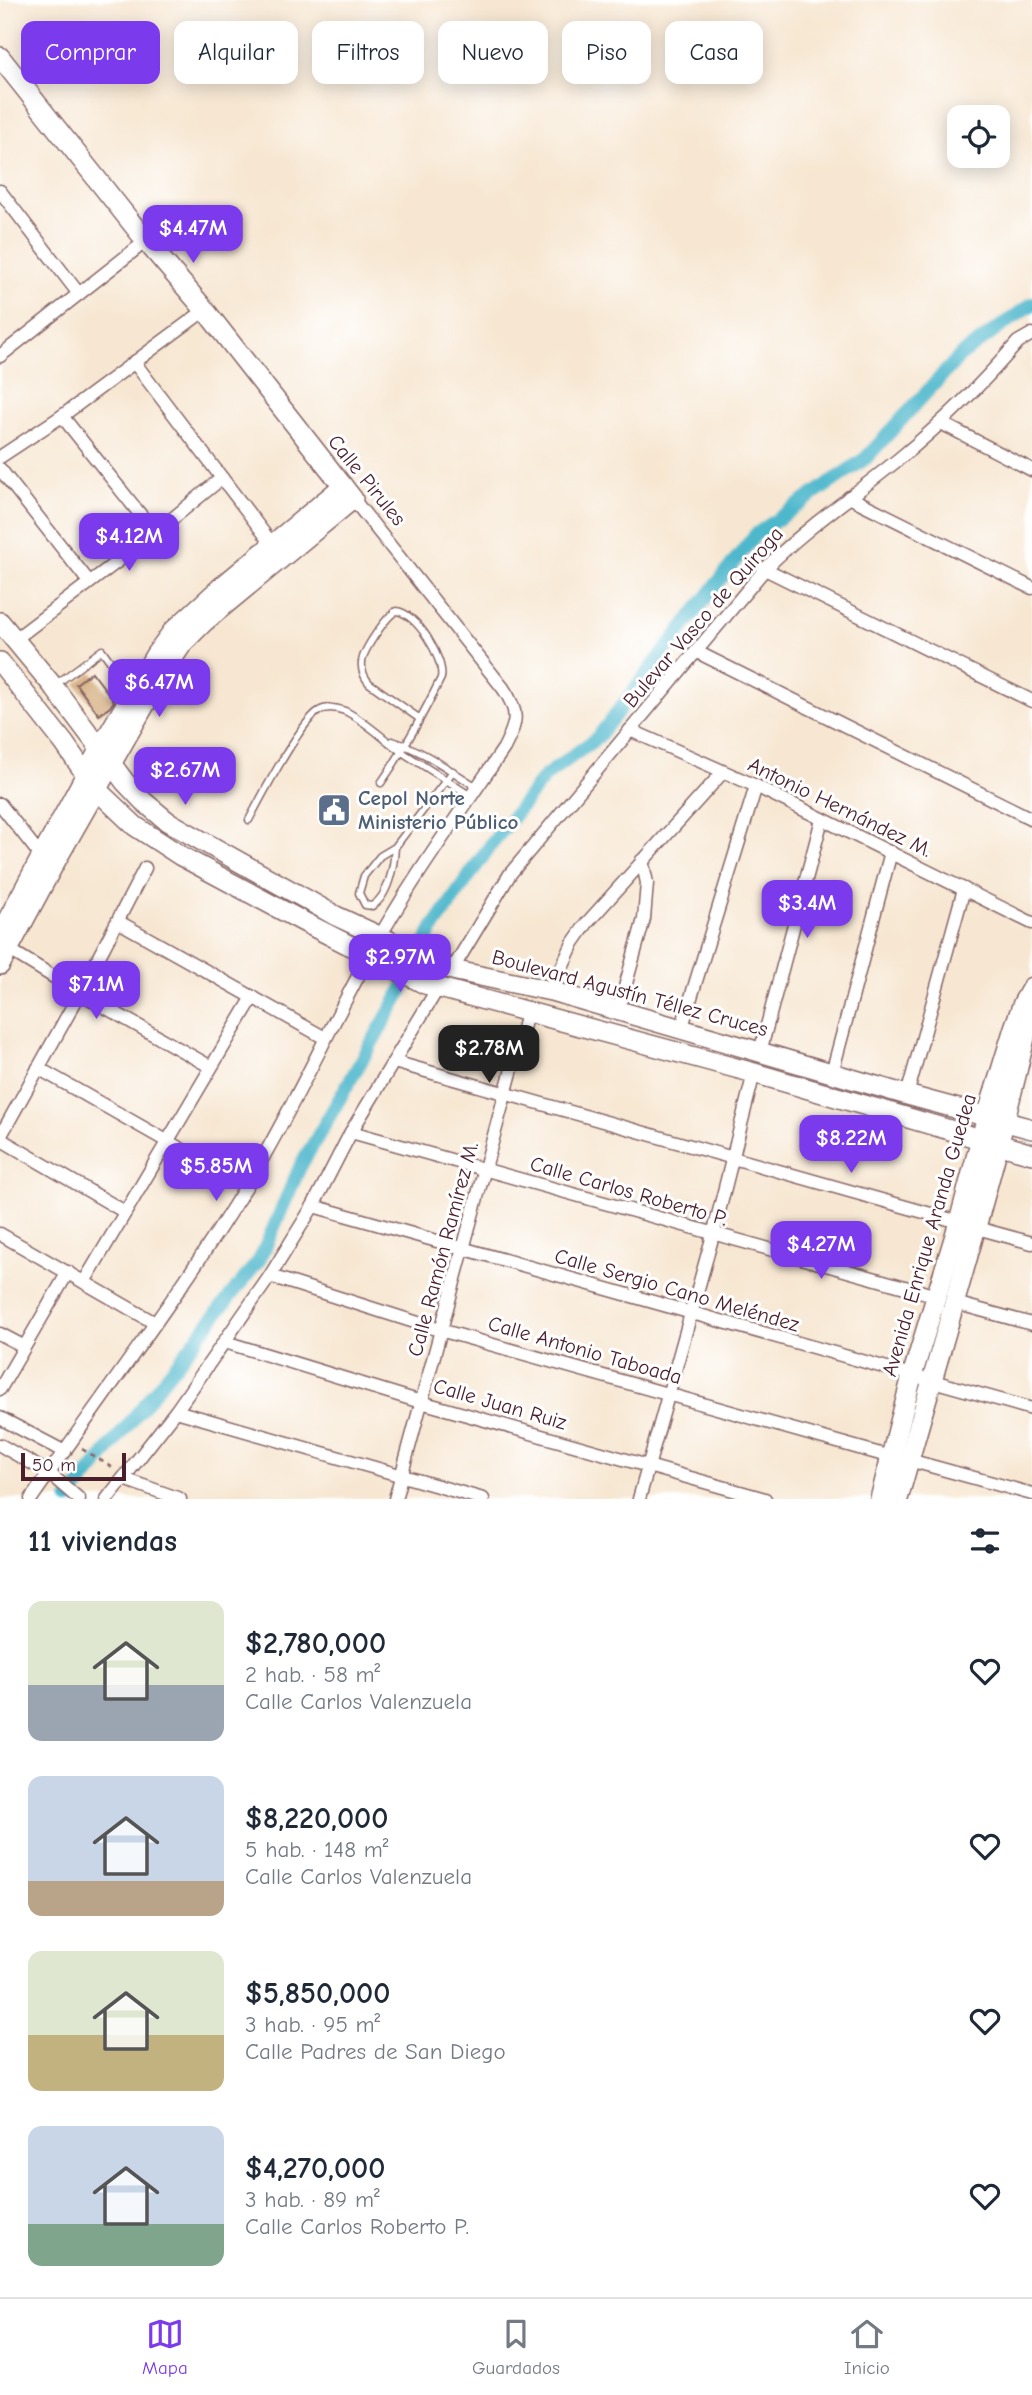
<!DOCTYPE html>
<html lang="es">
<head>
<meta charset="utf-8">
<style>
	body { margin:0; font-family:"Comic Neue",sans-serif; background:#f2f2f3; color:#1f2937; height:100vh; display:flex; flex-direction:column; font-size:26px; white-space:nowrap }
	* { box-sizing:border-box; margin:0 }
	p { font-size:23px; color:#747a83 }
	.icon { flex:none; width:38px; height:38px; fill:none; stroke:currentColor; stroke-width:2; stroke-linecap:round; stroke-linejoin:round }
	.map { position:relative; height:1499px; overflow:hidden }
	.panel { display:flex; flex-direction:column; background:#fff; flex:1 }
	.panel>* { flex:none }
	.banner { position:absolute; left:21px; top:21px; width:990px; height:63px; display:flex; gap:14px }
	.buttons { position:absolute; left:947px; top:105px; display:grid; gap:14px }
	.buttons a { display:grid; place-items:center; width:63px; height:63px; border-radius:14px; background:#fff; box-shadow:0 4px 18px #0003; font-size:35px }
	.scale { position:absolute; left:21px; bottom:18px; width:105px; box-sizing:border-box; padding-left:7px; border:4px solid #4a1f2b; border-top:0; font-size:19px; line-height:24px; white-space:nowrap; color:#4a1f2b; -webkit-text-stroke:5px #fff; paint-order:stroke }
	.price { position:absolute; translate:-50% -60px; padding:0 16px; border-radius:14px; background:#7c3aed; color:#fff; font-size:23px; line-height:46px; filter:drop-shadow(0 2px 4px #0008) }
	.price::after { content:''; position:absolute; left:50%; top:42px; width:21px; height:16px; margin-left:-10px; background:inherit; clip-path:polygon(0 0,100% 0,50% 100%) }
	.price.current { background:#222; color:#fff }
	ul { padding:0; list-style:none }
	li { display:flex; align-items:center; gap:21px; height:175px; padding:0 28px }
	li span { display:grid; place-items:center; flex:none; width:196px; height:140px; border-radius:14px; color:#555 }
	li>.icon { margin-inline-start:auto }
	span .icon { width:84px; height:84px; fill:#fffc; stroke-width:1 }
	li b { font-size:30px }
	h2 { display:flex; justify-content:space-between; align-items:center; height:84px; padding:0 28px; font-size:30px }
	.chip { padding:0 24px; border-radius:14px; background:#fff; box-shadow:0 4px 18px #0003; font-size:24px; line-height:63px }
	.chip.current { background:#7c3aed; color:#fff }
	.tab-bar { display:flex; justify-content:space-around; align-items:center; height:98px; border-top:2px solid #e0e1e3; background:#fff; font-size:19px; color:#747a83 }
	.tab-bar a { display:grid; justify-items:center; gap:4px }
	.tab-bar .current { color:#7c3aed }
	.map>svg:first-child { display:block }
</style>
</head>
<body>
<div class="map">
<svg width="1032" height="1499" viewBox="0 0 1032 1499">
	<rect width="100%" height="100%" fill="#fff"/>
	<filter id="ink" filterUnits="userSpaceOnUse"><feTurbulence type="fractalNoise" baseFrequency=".0143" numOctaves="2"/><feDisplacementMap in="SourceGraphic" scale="14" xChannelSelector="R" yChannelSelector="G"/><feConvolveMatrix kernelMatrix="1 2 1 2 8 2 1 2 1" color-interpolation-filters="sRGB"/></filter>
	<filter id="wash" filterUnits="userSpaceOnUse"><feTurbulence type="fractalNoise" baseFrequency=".00686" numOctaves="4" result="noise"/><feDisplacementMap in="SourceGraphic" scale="28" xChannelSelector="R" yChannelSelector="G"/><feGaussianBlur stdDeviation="1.57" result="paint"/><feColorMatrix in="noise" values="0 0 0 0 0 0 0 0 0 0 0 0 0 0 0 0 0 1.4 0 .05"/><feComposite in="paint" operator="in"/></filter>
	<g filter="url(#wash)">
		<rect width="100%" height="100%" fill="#f7e7d2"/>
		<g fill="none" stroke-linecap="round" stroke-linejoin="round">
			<path stroke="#4eb7cc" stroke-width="14" d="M69 1499 260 1259 300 1167 397 999 433 928 490 846 544 777 598 737 755 535 866 458 960 356 1032 304"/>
		</g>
		<g id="blocks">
			<path fill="#d3aa79" d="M92 672 114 701 110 707 99 715 76 684Z"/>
		</g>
	</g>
	<g filter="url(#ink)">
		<use href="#blocks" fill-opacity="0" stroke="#876565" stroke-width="2"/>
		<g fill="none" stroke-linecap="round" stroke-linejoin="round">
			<g stroke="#876565" stroke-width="9">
				<g id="lane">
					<path d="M55 685 102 650 131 690"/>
					<path d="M392 741C423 750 449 770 477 787"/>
					<path d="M381 783C404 750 423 715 441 678 445 659 416 612 396 611 386 617 363 650 362 662 361 671 364 677 369 683L420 719"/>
					<path d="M249 820C260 799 301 721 319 711 327 706 337 708 345 711 366 721 383 739 402 752 425 767 448 781 471 796"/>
					<path d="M395 847C394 865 389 896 372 906L365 905 359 893 364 876 380 856 395 847 453 771"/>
				</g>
			</g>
			<g stroke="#876565" stroke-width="15">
				<g id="street">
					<path d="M0 191 79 294"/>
					<path d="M0 356 146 241"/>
					<path d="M134 362 272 544"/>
					<path d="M62 416 155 533"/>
					<path d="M941 423 1032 470"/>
					<path d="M0 457 62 416 205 310"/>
					<path d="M0 469 89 582"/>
					<path d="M849 497 1032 588"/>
					<path d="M765 569 1032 701"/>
					<path d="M14 640 155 533 222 478"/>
					<path d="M697 652 1032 819"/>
					<path d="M630 730 756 786 1032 923"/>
					<path d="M0 804 41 856"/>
					<path d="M119 922 325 1038"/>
					<path d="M0 944 80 993 211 1067"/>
					<path d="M452 970 510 874 765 569C806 527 855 495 900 458 943 423 982 384 1018 342L1032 334"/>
					<path d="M551 991 573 943 587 923 723 772"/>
					<path d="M618 1012 644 919 647 883 642 860"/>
					<path d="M681 1030 756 786"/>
					<path d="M760 1052 822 819"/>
					<path d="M394 1062 959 1222"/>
					<path d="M38 1068 246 1186"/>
					<path d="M832 1073 891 852"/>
					<path d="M907 1095 964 889"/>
					<path d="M351 1132 937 1296"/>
					<path d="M0 1137 80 993 145 868"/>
					<path d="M0 1139 125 1212"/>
					<path d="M313 1206 1032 1409"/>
					<path d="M977 1228 1032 1243"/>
					<path d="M0 1234 155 1323"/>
					<path d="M270 1276 440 1330 891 1457"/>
					<path d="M84 1282 253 997"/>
					<path d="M955 1303 1032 1324"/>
					<path d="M0 1334 23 1346"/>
					<path d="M225 1342 421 1402 765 1499"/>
					<path d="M0 1389 68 1272"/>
					<path d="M176 1411 483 1499"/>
					<path d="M0 1418 65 1452"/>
					<path d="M0 1445 49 1473 79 1499"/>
					<path d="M909 1460 1032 1494"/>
					<path d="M124 1479 180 1499"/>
					<path d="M31 1499C103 1394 181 1293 247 1185 292 1111 327 1032 369 956 408 884 458 816 504 748 517 722 520 713 503 688L353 499"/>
					<path d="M107 1499 176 1411 270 1276 313 1206 351 1132 438 988"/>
					<path d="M395 1499 528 1010"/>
					<path d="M639 1499 713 1235 754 1073"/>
				</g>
			</g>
			<g stroke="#876565" stroke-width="22">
				<g id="secondary">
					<path d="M0 57 146 241 205 310 353 499 204 622 183 643 163 673 54 864 0 965"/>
					<path d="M0 622 53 686 125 782 143 801 167 821 195 837 336 916 452 970 551 991 907 1095 1032 1129"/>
					<path d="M0 662 64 743 96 789 135 826 181 856 302 921 425 984 754 1073 1032 1154"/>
					<path d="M0 934 99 750 155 655 173 631 220 588 343 486"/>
					<path d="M880 1499 912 1376 959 1222 987 1116 1014 1028 1023 1003 1032 987"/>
					<path d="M898 1499C944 1335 995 1174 1032 1007"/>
				</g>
			</g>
			<path stroke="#876565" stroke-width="2.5" stroke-dasharray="5 5" stroke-linecap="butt" d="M82 1449 115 1469"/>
			<use href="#lane" stroke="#fff" stroke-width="6"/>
			<use href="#street" stroke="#fff" stroke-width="12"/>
			<use href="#secondary" stroke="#fff" stroke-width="19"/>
		</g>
	</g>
	<defs>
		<g id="civic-square" transform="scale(1.75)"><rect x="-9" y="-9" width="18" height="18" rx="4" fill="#5c6f8a" stroke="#fff"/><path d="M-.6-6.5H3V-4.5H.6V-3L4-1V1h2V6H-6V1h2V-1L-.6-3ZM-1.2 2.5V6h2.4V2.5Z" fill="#fff"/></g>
	</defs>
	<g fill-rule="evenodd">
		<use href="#civic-square" x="334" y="810"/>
	</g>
	<g text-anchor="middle" stroke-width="6" stroke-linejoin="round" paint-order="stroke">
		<g font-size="21" fill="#4a1f2b" stroke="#fff">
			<text transform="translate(367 480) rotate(51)" y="7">Calle Pirules</text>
			<text transform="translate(703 617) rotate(-49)" y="7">Bulevar Vasco de Quiroga</text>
			<text transform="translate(840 807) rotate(26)" y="7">Antonio Hernández M.</text>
			<text transform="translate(630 993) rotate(15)" y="7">Boulevard Agustín Téllez Cruces</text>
			<text transform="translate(629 1191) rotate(16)" y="7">Calle Carlos Roberto P.</text>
			<text transform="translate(929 1235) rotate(-74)" y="7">Avenida Enrique Aranda Guedea</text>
			<text transform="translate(443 1249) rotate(-75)" y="7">Calle Ramón Ramírez M.</text>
			<text transform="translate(677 1290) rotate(16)" y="7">Calle Sergio Cano Meléndez</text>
			<text transform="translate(585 1350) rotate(16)" y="7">Calle Antonio Taboada</text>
			<text transform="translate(500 1404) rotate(16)" y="7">Calle Juan Ruiz</text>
		</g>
		<g font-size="21" font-weight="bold" fill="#4e5e75" stroke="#fff" text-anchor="start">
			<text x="358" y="805">Cepol Norte<tspan x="358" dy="24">Ministerio Público</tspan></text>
		</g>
	</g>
</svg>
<div class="buttons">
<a><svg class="icon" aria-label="locate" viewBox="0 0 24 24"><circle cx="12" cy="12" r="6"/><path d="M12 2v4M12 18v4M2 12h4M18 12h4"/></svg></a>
</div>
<div class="scale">50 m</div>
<b class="price" style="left:193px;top:265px">$4.47M</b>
<b class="price" style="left:129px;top:573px">$4.12M</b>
<b class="price" style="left:159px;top:719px">$6.47M</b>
<b class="price" style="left:185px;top:807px">$2.67M</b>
<b class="price" style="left:807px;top:940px">$3.4M</b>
<b class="price" style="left:400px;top:994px">$2.97M</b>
<b class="price" style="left:96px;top:1021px">$7.1M</b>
<b class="price current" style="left:489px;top:1085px">$2.78M</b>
<b class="price" style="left:851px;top:1175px">$8.22M</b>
<b class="price" style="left:216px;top:1203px">$5.85M</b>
<b class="price" style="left:821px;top:1281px">$4.27M</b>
<div class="banner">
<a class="chip current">Comprar</a>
<a class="chip">Alquilar</a>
<a class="chip">Filtros</a>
<a class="chip">Nuevo</a>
<a class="chip">Piso</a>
<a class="chip">Casa</a>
</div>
</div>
<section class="panel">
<h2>11 viviendas<svg class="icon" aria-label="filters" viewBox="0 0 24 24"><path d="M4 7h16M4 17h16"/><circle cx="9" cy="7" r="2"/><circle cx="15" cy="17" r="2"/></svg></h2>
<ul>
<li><span style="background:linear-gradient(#dfe7d0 60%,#9aa5b1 0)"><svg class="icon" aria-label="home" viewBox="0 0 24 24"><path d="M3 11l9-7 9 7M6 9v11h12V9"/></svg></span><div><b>$2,780,000</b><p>2 hab. · 58 m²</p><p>Calle Carlos Valenzuela</p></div><svg class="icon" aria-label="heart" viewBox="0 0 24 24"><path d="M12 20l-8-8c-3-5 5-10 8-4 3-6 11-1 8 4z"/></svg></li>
<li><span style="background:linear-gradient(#c9d6e8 75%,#b9a48a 0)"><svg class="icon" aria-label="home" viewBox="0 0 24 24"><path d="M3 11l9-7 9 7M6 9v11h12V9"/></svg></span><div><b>$8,220,000</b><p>5 hab. · 148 m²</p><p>Calle Carlos Valenzuela</p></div><svg class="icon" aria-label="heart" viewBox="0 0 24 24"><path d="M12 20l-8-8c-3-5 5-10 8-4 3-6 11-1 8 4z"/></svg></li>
<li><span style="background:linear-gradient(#dfe7d0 60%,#c2b280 0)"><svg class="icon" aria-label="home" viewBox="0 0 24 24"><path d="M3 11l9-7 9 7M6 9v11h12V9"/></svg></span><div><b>$5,850,000</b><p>3 hab. · 95 m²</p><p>Calle Padres de San Diego</p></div><svg class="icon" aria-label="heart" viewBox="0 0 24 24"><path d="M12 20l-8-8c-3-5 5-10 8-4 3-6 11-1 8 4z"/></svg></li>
<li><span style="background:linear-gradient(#c9d6e8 70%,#7fa58c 0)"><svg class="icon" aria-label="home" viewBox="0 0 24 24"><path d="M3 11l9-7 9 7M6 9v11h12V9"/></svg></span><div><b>$4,270,000</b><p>3 hab. · 89 m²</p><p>Calle Carlos Roberto P.</p></div><svg class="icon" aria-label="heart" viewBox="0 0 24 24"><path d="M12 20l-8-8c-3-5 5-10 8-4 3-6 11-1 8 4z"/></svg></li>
</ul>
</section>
<nav class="tab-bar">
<a class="current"><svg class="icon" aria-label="map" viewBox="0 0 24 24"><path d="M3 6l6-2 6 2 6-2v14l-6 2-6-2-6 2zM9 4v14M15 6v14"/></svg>Mapa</a>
<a><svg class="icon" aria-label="saved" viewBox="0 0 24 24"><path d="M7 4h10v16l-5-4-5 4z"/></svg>Guardados</a>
<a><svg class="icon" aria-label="home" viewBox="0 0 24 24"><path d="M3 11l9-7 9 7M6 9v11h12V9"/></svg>Inicio</a>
</nav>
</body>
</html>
